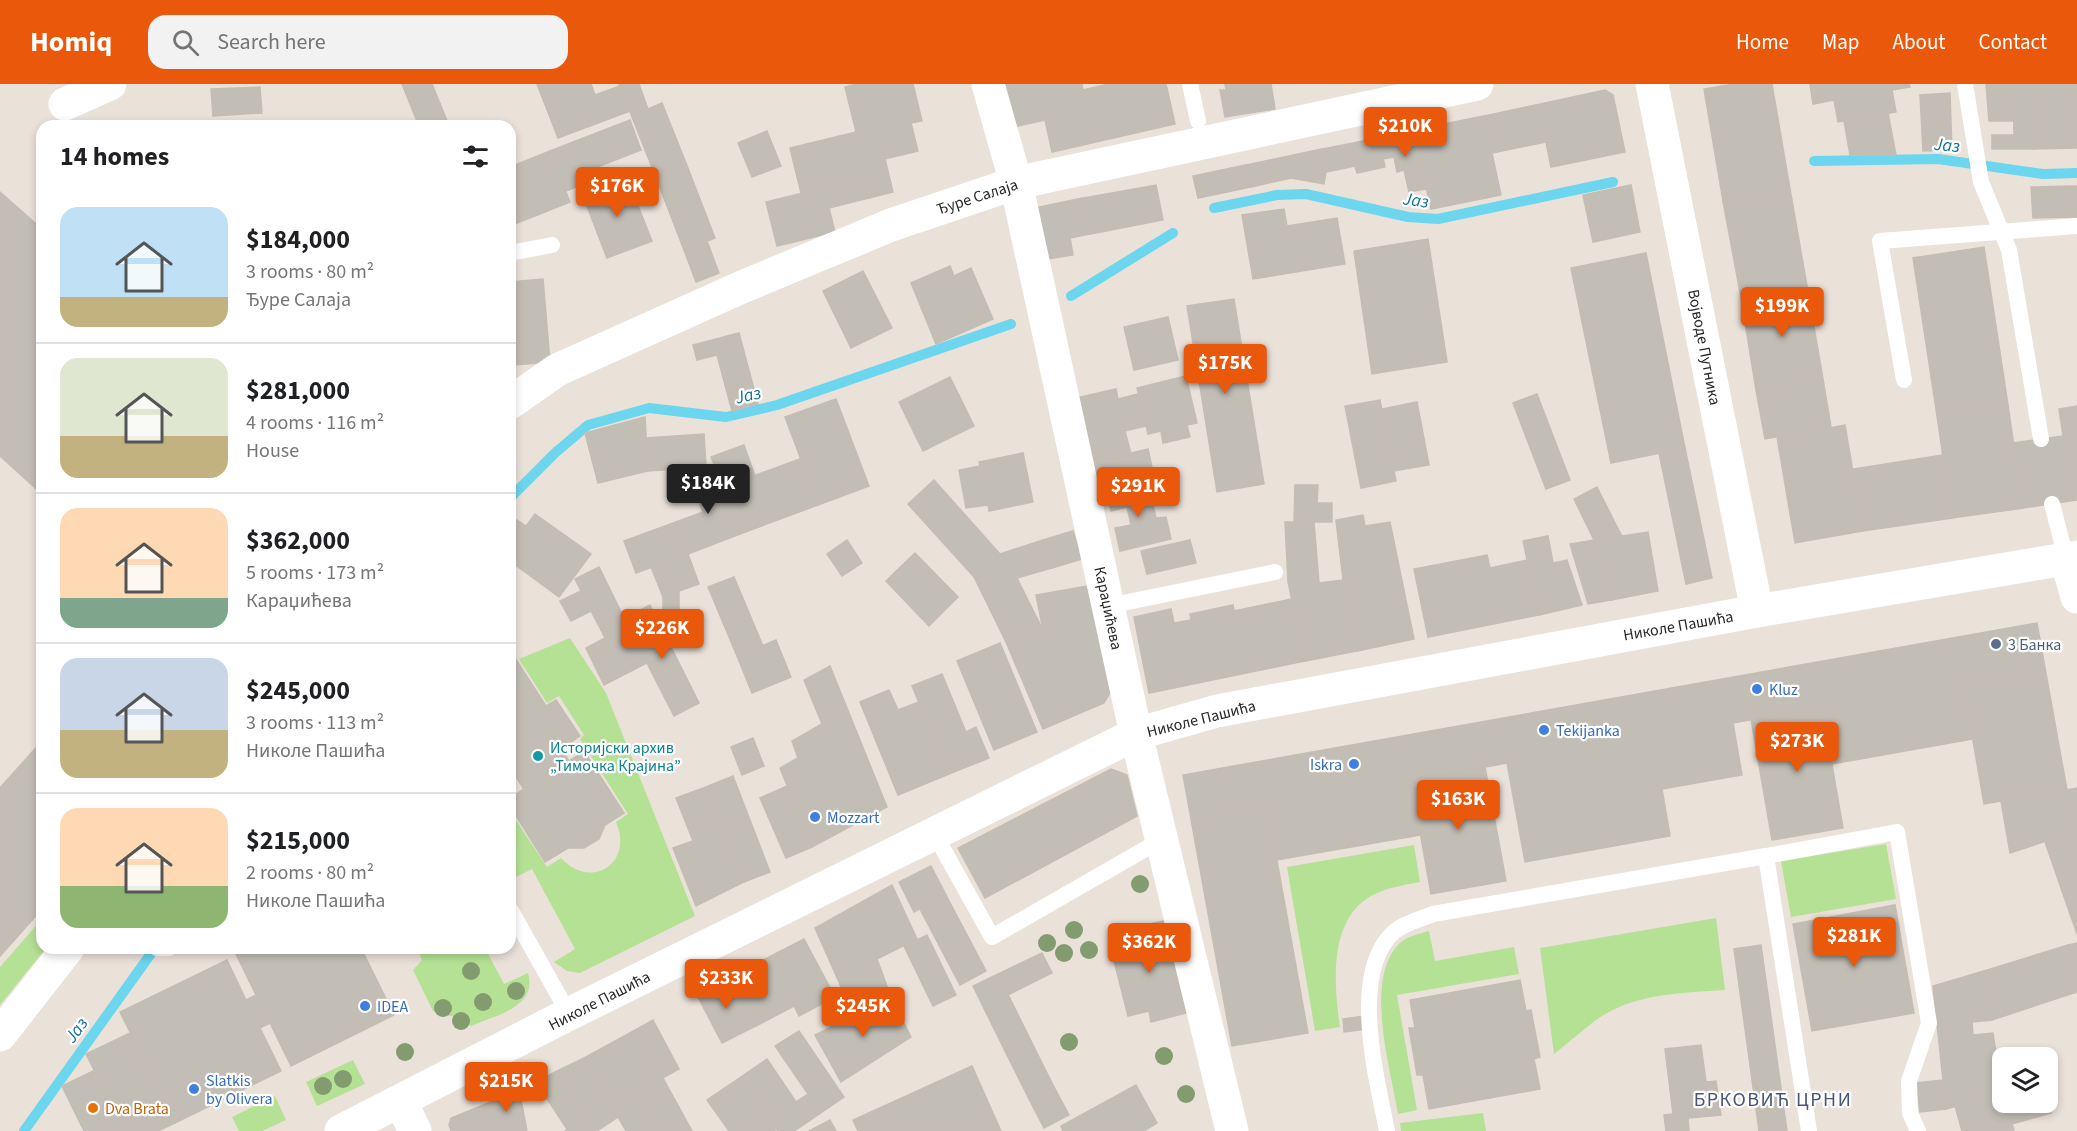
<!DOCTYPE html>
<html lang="en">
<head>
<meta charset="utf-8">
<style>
	body { margin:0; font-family:"Source Sans 3",sans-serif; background:#f2f2f2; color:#202124; height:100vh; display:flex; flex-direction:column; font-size:22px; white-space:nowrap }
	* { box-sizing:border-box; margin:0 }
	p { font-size:20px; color:#757577 }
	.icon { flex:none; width:33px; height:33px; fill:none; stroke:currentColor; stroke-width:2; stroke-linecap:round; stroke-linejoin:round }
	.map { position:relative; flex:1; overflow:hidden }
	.sheet { position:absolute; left:36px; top:36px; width:480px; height:834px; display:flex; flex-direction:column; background:#fff; border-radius:18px; box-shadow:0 3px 9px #0003 }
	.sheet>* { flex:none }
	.tools { position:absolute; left:1992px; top:963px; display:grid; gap:12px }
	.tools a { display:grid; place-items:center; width:66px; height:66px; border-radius:12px; background:#fff; box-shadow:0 3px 9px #0003; font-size:30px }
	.price { position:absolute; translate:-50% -51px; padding:0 14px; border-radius:6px; background:#ea580c; color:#fff; font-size:20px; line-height:39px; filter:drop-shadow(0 2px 3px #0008) }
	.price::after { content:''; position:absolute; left:50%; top:36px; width:18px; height:14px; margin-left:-9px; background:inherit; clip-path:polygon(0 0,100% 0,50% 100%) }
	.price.current { background:#222; color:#fff }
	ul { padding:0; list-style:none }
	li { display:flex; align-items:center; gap:18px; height:150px; padding:0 24px }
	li+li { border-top:2px solid #e0e0e0 }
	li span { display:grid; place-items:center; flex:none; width:168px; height:120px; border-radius:18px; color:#555 }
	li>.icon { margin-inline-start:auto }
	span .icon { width:72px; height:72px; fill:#fffc; stroke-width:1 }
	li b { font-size:26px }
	h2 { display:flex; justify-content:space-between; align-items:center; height:72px; padding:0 24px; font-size:26px }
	header { display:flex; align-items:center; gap:36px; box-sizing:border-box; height:84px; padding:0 30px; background:#ea580c; color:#fff }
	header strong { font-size:28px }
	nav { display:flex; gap:33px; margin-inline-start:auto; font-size:21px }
	.search { width:420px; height:54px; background:#f2f2f2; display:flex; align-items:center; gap:15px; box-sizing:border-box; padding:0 21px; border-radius:18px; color:#757577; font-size:22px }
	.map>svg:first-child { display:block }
</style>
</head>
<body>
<header>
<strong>Homiq</strong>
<div class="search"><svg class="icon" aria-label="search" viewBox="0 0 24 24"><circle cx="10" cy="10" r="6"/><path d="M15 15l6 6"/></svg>Search here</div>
<nav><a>Home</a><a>Map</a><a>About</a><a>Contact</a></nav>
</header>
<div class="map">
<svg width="2077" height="1047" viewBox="0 0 2077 1047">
	<rect width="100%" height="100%" fill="#eae1d9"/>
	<g fill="#b5e195">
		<path d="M570 554 606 609 695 832 580 889 567 887 554 878 575 865 532 785 510 796V727L547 783 561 774C591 807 634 779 616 738L628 730 580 655 584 651 559 612 547 619 519 575Z"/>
		<path d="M1886 760 1896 815 1791 833 1781 777Z"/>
		<path d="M1414 761 1420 798C1403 801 1386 804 1371 812 1328 836 1334 902 1340 943L1315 947 1287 783Z"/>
		<path d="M1716 834 1725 906C1684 909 1638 909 1602 932 1585 943 1570 958 1554 970L1540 864Z"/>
		<path d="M42 835V864H46L0 921V883Z"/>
		<path d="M1429 847 1435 877 1514 863 1519 890 1397 911 1417 1026 1398 1030C1391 986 1363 894 1400 859 1408 852 1419 850 1429 847Z"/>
		<path d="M417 864H485L504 900 528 889C538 923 496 931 471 942L460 939 452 932 440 931 433 927 413 886 422 876Z"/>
		<path d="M353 976 365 1000 317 1022 306 998Z"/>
		<path d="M275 1012 286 1036 262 1047H239L232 1033Z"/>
		<path d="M1483 1029 1486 1047H1401L1400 1039Z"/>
	</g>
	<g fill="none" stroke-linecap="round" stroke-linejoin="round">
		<g stroke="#6bd6ed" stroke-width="10">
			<path d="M1814 77 1938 75 2043 90 2077 89"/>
			<path d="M1214 124 1277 111 1306 110 1408 133 1438 135 1613 98"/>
			<path d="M1071 212 1173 149"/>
			<path d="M510 414 555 369 588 341 649 324 726 333 777 321 1011 240"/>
			<path d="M24 1047 155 864"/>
		</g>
	</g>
	<g fill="#c2bdb5" stroke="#c5bdb3" stroke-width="1.5">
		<path d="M402 0H432L448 39 441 42H419Z"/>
		<path d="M537 0H591L595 11 620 2 630 27 558 54Z"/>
		<path d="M619 0H639L648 25 662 19 686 79 655 91Z"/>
		<path d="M857 0H913L922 37 911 39 918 67 885 75 893 108 869 114 864 94 801 109 790 64 856 48 845 3Z"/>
		<path d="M1004 0H1082L1083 6 1108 0H1166L1175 40 1052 68 1045 36 1014 43Z"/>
		<path d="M1225 0H1271L1275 25 1225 33 1220 6H1226Z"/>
		<path d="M1734 0H1772L1790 105 1723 117 1704 5Z"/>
		<path d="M1810 0H1909L1910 3 1892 6 1896 28 1838 38 1834 16 1813 20Z"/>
		<path d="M1986 0H2013V37H1989Z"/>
		<path d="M2013 0H2033V65H1992V51H2014Z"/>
		<path d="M2033 0H2077V64L2033 65Z"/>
		<path d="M260 3 262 29 213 32 211 5Z"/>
		<path d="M1605 6 1613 11 1625 68 1551 83 1546 58 1492 69 1484 32Z"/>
		<path d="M1950 9 1952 66 1923 67 1920 11Z"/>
		<path d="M1888 29 1896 71H1850L1844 37Z"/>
		<path d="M1484 32 1501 111 1431 125 1414 46Z"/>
		<path d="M630 36 641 66 592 85 596 95 566 107 550 67Z"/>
		<path d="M1414 46 1427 105 1409 108 1404 86 1397 88 1394 73 1383 75 1379 54Z"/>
		<path d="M767 47 781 82 752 93 738 59Z"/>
		<path d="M1379 54 1385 83 1357 89 1355 82 1326 88 1322 65Z"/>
		<path d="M1322 65 1326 88 1324 100 1291 94 1251 103 1246 81Z"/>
		<path d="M550 67 570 118 510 142V83Z"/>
		<path d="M686 79 715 154 684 166 655 91Z"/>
		<path d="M1246 81 1251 103 1198 114 1193 92Z"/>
		<path d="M627 94 652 157 607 174 583 112Z"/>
		<path d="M864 94 869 114 829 124 835 148 777 162 766 118Z"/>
		<path d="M1156 101 1163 136 1090 150 1083 114Z"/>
		<path d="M1631 101 1640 148 1593 158 1583 111Z"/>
		<path d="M2077 102V133L2033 134 2031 103Z"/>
		<path d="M1790 105 1807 202 1741 214 1723 117Z"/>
		<path d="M0 108 42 145V410L0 372Z"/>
		<path d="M1083 114 1090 150 1070 154 1073 171 1048 175 1039 123Z"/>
		<path d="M1284 125 1287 142 1337 134 1345 180 1253 195 1242 131Z"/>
		<path d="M1428 155 1447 278 1372 290 1354 167Z"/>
		<path d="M707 157 719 189 696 198 684 166Z"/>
		<path d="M1984 163 2008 321 1937 332 1913 174Z"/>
		<path d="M1646 169 1685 364 1611 379 1571 184Z"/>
		<path d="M950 182 954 192 971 184 993 235 936 260 911 199Z"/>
		<path d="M863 187 892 244 851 264 823 207Z"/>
		<path d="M543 195 550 278 514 281 510 198Z"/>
		<path d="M1807 202 1823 295 1756 306 1741 214Z"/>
		<path d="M1234 215 1264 400 1217 408 1187 222Z"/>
		<path d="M1168 233 1178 276 1134 286 1124 243Z"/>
		<path d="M510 239 514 281H510Z"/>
		<path d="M739 249 758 320 732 327 717 271 697 276 693 261Z"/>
		<path d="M1186 292 1197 339 1187 341 1190 353 1163 359 1161 347 1148 350 1137 304Z"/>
		<path d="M950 293 974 342 923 367 899 318Z"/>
		<path d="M1823 295 1831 343 1765 355 1756 306Z"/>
		<path d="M1116 305 1118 315 1138 310 1146 342 1125 347 1131 370 1091 379 1076 314Z"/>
		<path d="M1537 310 1570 396 1546 405 1513 319Z"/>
		<path d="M836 315 869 402 818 421 785 333Z"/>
		<path d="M1380 316 1396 397 1361 404 1345 322Z"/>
		<path d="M1417 318 1429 381 1394 387 1382 325Z"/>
		<path d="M2008 321 2023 424 1952 434 1937 332Z"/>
		<path d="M2077 322V416L2023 424 2013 359 2063 352 2059 325Z"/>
		<path d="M645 333 648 387 598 399 585 349Z"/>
		<path d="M1845 341 1863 447 1795 459 1777 353Z"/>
		<path d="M704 350 706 383 648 387 646 354Z"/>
		<path d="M744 361 755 392 723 403 711 373Z"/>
		<path d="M1685 364 1712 494 1686 500 1659 369Z"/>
		<path d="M1148 365 1153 388 1096 401 1091 379Z"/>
		<path d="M1023 369 1033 418 989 427 988 421 966 424 959 386 980 382 979 378Z"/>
		<path d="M1942 371 1952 434 1863 447 1853 385Z"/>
		<path d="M800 375 818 421 740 450 723 403Z"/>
		<path d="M716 384 740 450 688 470 676 438 703 428 690 393Z"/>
		<path d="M934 396 1000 470 1043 456 1052 484 1017 494 1043 546 1006 558 974 493 908 420Z"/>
		<path d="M1148 399 1156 434 1166 433 1171 455 1120 467 1115 444 1131 441 1127 423 1111 427 1107 408Z"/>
		<path d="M1295 401H1318L1317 419H1332V438H1294Z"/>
		<path d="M1597 403 1618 445 1594 456 1574 415Z"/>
		<path d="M535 430 591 470 559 513 510 477 512 461 510 445 517 436 526 442Z"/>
		<path d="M1363 431 1365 442 1390 438 1414 555 1357 567 1343 496 1336 436Z"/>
		<path d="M676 438 688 470 636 489 624 457Z"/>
		<path d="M1285 438H1314L1319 499 1343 496 1357 567 1305 577 1288 498Z"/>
		<path d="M1618 445 1622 452 1648 448 1658 507 1612 516 1594 456Z"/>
		<path d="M1073 447 1082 475 1052 484 1043 456Z"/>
		<path d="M1548 452 1553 479 1567 476 1582 521 1539 531 1523 457Z"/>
		<path d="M847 456 862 479 842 492 827 470Z"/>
		<path d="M1190 456 1196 479 1147 490 1141 467Z"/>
		<path d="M1594 456 1612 516 1588 520 1570 460Z"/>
		<path d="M915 469 958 513 929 542 886 497Z"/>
		<path d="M688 470 699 500 679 507V533H663V513L651 483Z"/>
		<path d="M1487 471 1490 484 1527 476 1539 531 1428 553 1414 485Z"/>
		<path d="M599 483 624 534 601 546 591 527 571 537 560 517 581 507 575 495Z"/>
		<path d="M734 493 763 562 737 572 708 503Z"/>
		<path d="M1087 502 1113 604 1104 619 1043 645 1006 558 1043 546 1036 511Z"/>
		<path d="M1292 515 1305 577 1149 609 1134 533 1171 525 1174 539 1191 536 1190 530 1233 521 1234 527Z"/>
		<path d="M650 521 699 619 674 632 624 534Z"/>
		<path d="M624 534 647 579 604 601 586 564 605 554 601 546Z"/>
		<path d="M2037 539 2045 584 1963 599 1973 655 1832 680 1822 623 1733 639 1742 691 1662 705 1670 752 1525 778 1507 679 1411 697 1421 751 1277 776 1267 721 1191 735 1183 691Z"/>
		<path d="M776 556 791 593 752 609 737 572Z"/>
		<path d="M1000 559 1037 648 994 666 957 577Z"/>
		<path d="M515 574 546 622 556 616 580 652 561 665 569 677 584 667 624 729 605 741 599 755 584 764H568L545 778 510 722V714L524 705 516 693 510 697V577Z"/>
		<path d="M830 582 887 723 812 763 780 684 798 674 792 657 822 640 804 596Z"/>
		<path d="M2045 584 2067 706 1984 720 1963 599Z"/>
		<path d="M942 590 966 648 976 643 989 674 949 690 912 602Z"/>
		<path d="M889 606 898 626 919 618 949 690 898 711 860 618Z"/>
		<path d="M1822 623 1843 744 1772 756 1751 635Z"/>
		<path d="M753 654 764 682 742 691 731 663Z"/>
		<path d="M42 657V825L0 872V704Z"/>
		<path d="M1485 683 1506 797 1431 810 1411 697Z"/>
		<path d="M1111 685 1127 691 1137 732 985 814 958 764Z"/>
		<path d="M733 692 770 788 744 798 706 703Z"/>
		<path d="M787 702 812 763 786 774 760 714Z"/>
		<path d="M706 703 744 798 696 822 673 764 693 757 676 714Z"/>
		<path d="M2077 704V747L2010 769 2001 717Z"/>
		<path d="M1267 721 1308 949 1232 962 1191 735Z"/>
		<path d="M2077 747V850L2045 758Z"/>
		<path d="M931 782 946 811 914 828 899 798Z"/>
		<path d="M892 801 917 855 877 875 891 913 854 932 815 844Z"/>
		<path d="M946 811 986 887 960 901 920 825Z"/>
		<path d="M1895 821 1914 929 1812 947 1793 840Z"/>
		<path d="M1163 837 1186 929 1151 938 1149 927 1128 932 1110 861 1134 855 1132 844Z"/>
		<path d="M927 851 956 911 933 922 904 862Z"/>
		<path d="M804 855 835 913 799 932 794 922 756 942 730 893Z"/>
		<path d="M2077 859V894L2068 861Z"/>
		<path d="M1761 861 1787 1047H1759L1734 865Z"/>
		<path d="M2068 861 2077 894V908L1992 936 1984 887Z"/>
		<path d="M249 864H361L394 931 291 982 270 939 264 942 250 914 256 911 236 870Z"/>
		<path d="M1042 869 1052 889 1008 911 998 890Z"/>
		<path d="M227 876 246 916 250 914 264 942 260 944 281 987 175 1039 120 928Z"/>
		<path d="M1984 887 1992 936 1972 938 1973 951 1993 949 2002 1009 1946 1025 1933 902Z"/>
		<path d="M998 890 1032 959 1007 971 973 902Z"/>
		<path d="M730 893 756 942 722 959 697 911Z"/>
		<path d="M1520 896 1526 927 1531 926 1540 973 1534 975 1540 1005 1429 1025 1423 991H1417L1409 944H1415L1410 916Z"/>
		<path d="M891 913 911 953 841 998 815 951Z"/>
		<path d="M1365 932 1367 945 1344 948 1343 935Z"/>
		<path d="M653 936 679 985 663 994 637 945Z"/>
		<path d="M637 945 663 994 612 1021 582 975Z"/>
		<path d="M799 947 844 1013 809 1037 796 1018 808 1010 775 962Z"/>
		<path d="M130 949 175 1039 158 1047H125L86 970Z"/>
		<path d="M1032 959 1053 1001 1028 1013 1007 971Z"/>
		<path d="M1701 961 1706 998 1716 997 1721 1031 1688 1034 1689 1047H1666L1664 1031 1673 1030 1665 965Z"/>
		<path d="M582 975 618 1033 597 1047 557 987Z"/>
		<path d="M767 975 809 1037 794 1047H778L741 993Z"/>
		<path d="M972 982 1001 1047H858L853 1036Z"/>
		<path d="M95 986 125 1047H84L62 1002Z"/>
		<path d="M557 987 596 1047H565L567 1045 536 998Z"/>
		<path d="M741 993 777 1045 773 1047H729L707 1016Z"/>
		<path d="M663 994 692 1047H661L639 1007Z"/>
		<path d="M1943 996 1946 1025 1920 1028 1916 999Z"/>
		<path d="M1053 1001 1069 1031 1044 1044 1028 1013Z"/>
		<path d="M1136 1001 1157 1039 1144 1047H1063L1061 1042Z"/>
		<path d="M519 1005 527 1047H491L481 1022Z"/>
		<path d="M639 1007 661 1047H626L618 1033 612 1021Z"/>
		<path d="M2002 1009V1018H2006L2014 1047H1962L1955 1022Z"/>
		<path d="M2048 1015 2051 1029 2012 1040 2007 1022 2020 1018H2048Z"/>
		<path d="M481 1022 491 1047H451L449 1041 451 1034Z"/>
		<path d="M830 1036 836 1047H809Z"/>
	</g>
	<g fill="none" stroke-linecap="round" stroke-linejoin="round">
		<g stroke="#fff" stroke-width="16">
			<path d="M1190 0 1198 37"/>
			<path d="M1965 0 1981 98 2009 166 2041 355"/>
			<path d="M510 169 552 161"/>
			<path d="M1904 296 1880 157 2077 142"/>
			<path d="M2052 420 2066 474"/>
			<path d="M1108 522 1275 488"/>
			<path d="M934 749 992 853 1161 756"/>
			<path d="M1766 772 1897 748 1929 939 1909 997 1910 1029 1918 1047"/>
			<path d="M510 825 569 930"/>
			<path d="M157 864H169"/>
			<path d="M1387 1047C1377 995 1348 887 1395 847 1405 839 1421 835 1433 830L1766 772 1809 1047"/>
		</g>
		<g stroke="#fff" stroke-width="33">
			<path d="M988 0 1016 99 1136 650 1232 1047"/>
			<path d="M1652 0 1757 527"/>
			<path d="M65 20 110 0"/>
			<path d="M510 319 557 286 742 203 891 141 1016 99 1477 0"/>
			<path d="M2066 474 2077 513"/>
			<path d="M0 951 68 864"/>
			<path d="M401 1018 415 1047"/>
		</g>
		<path stroke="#fff" stroke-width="33" d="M341 1047 569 930 1136 650 1217 627 1757 527 2077 473"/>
	</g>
	<g fill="#839c6f">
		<circle cx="1140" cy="800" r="9"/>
		<circle cx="1074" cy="846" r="9"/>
		<circle cx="1047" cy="859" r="9"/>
		<circle cx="1089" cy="866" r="9"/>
		<circle cx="1064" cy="869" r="9"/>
		<circle cx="471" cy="887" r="9"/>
		<circle cx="516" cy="907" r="9"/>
		<circle cx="483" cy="918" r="9"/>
		<circle cx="443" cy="924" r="9"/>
		<circle cx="461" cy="937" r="9"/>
		<circle cx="1069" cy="958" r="9"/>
		<circle cx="405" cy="968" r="9"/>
		<circle cx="1164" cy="972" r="9"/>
		<circle cx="343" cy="995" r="9"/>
		<circle cx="323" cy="1002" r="9"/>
		<circle cx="1186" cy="1010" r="9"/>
	</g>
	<circle fill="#5c6f8a" stroke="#fff" stroke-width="2" cx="1996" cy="560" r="6"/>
	<g fill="#3f7fe0" stroke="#fff" stroke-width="2">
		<circle cx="1757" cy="605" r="6"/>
		<circle cx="1544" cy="646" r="6"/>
		<circle cx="1354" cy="680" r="6"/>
		<circle cx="815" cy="733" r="6"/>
		<circle cx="365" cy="922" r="6"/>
		<circle cx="194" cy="1005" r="6"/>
	</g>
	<circle fill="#0f9aa8" stroke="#fff" stroke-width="2" cx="538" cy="672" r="6"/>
	<circle fill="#e8710a" stroke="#fff" stroke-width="2" cx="93" cy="1024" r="6"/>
	<g text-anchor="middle" stroke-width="4.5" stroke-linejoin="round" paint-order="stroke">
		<g font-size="16" fill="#282828" stroke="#fff">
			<text transform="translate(977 112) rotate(-18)" y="6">Ђуре Салаја</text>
			<text transform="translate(1705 263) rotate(79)" y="6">Војводе Путника</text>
			<text transform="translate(1109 524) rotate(78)" y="6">Караџићева</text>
			<text transform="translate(1678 541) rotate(-10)" y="6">Николе Пашића</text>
			<text transform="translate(1201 634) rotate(-14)" y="6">Николе Пашића</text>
			<text transform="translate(599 916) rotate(-27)" y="6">Николе Пашића</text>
		</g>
		<g font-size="16" fill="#4e5e75" stroke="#fff" text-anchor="start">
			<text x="2008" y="566">3 Банка</text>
		</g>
		<g font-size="16" fill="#366cbe" stroke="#fff" text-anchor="start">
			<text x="1769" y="611">Kluz</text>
			<text x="1556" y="652">Tekijanka</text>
			<text x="1342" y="686" text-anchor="end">Iskra</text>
			<text x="827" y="739">Mozzart</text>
			<text x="377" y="928">IDEA</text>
			<text x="206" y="1002">Slatkis<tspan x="206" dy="18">by Olivera</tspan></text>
		</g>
		<g font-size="16" fill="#0d838f" stroke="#fff" text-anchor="start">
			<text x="550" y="669">Историјски архив<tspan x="550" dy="18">„Тимочка Крајина”</tspan></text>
		</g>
		<g font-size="16" fill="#c56008" stroke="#fff" text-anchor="start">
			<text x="105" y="1030">Dva Brata</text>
		</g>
		<g font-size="18" font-style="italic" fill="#0e7296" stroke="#fff">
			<text transform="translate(1947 61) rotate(5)" y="6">Јаз</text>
			<text transform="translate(1416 116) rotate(8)" y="6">Јаз</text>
			<text transform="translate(748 311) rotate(-13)" y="6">Јаз</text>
			<text transform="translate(76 946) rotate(-54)" y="6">Јаз</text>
		</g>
		<g font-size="20" letter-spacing="1.5" fill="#495577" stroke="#fff">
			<text x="1773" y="1022">БРКОВИЋ ЦРНИ</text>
		</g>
	</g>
</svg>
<div class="tools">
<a><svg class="icon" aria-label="layers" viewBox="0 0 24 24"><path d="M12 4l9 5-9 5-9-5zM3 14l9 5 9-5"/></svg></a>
</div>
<b class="price" style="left:1405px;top:74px">$210K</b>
<b class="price" style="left:617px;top:134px">$176K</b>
<b class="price" style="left:1782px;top:254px">$199K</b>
<b class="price" style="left:1225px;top:311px">$175K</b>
<b class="price current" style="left:708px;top:431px">$184K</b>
<b class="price" style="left:1138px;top:434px">$291K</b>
<b class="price" style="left:662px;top:576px">$226K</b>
<b class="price" style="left:1797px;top:689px">$273K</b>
<b class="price" style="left:1458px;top:747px">$163K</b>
<b class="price" style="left:1854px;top:884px">$281K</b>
<b class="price" style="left:1149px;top:890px">$362K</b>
<b class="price" style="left:726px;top:926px">$233K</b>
<b class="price" style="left:863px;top:954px">$245K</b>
<b class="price" style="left:506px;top:1029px">$215K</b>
<section class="sheet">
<h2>14 homes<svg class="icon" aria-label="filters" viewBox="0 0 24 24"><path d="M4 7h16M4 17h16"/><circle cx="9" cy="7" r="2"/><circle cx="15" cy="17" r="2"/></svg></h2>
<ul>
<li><span style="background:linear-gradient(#bfe0f5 75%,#c2b280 0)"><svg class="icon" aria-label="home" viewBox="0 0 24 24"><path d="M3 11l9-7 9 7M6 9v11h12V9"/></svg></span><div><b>$184,000</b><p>3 rooms · 80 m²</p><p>Ђуре Салаја</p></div></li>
<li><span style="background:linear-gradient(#dfe7d0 65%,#c2b280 0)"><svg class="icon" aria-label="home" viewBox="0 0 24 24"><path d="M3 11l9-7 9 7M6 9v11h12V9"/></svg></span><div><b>$281,000</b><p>4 rooms · 116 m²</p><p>House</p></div></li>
<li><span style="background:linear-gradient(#ffd9b3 75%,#7fa58c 0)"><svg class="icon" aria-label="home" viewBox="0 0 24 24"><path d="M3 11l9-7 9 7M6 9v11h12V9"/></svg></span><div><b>$362,000</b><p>5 rooms · 173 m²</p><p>Караџићева</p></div></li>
<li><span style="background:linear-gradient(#c9d6e8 60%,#c2b280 0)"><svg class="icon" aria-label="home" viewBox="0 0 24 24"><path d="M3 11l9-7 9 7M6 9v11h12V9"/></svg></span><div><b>$245,000</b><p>3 rooms · 113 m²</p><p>Николе Пашића</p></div></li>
<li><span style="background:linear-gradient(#ffd9b3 65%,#8fb573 0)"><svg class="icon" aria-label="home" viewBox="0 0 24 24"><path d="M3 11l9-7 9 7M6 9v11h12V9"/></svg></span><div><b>$215,000</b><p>2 rooms · 80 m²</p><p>Николе Пашића</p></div></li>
</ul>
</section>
</div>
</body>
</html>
